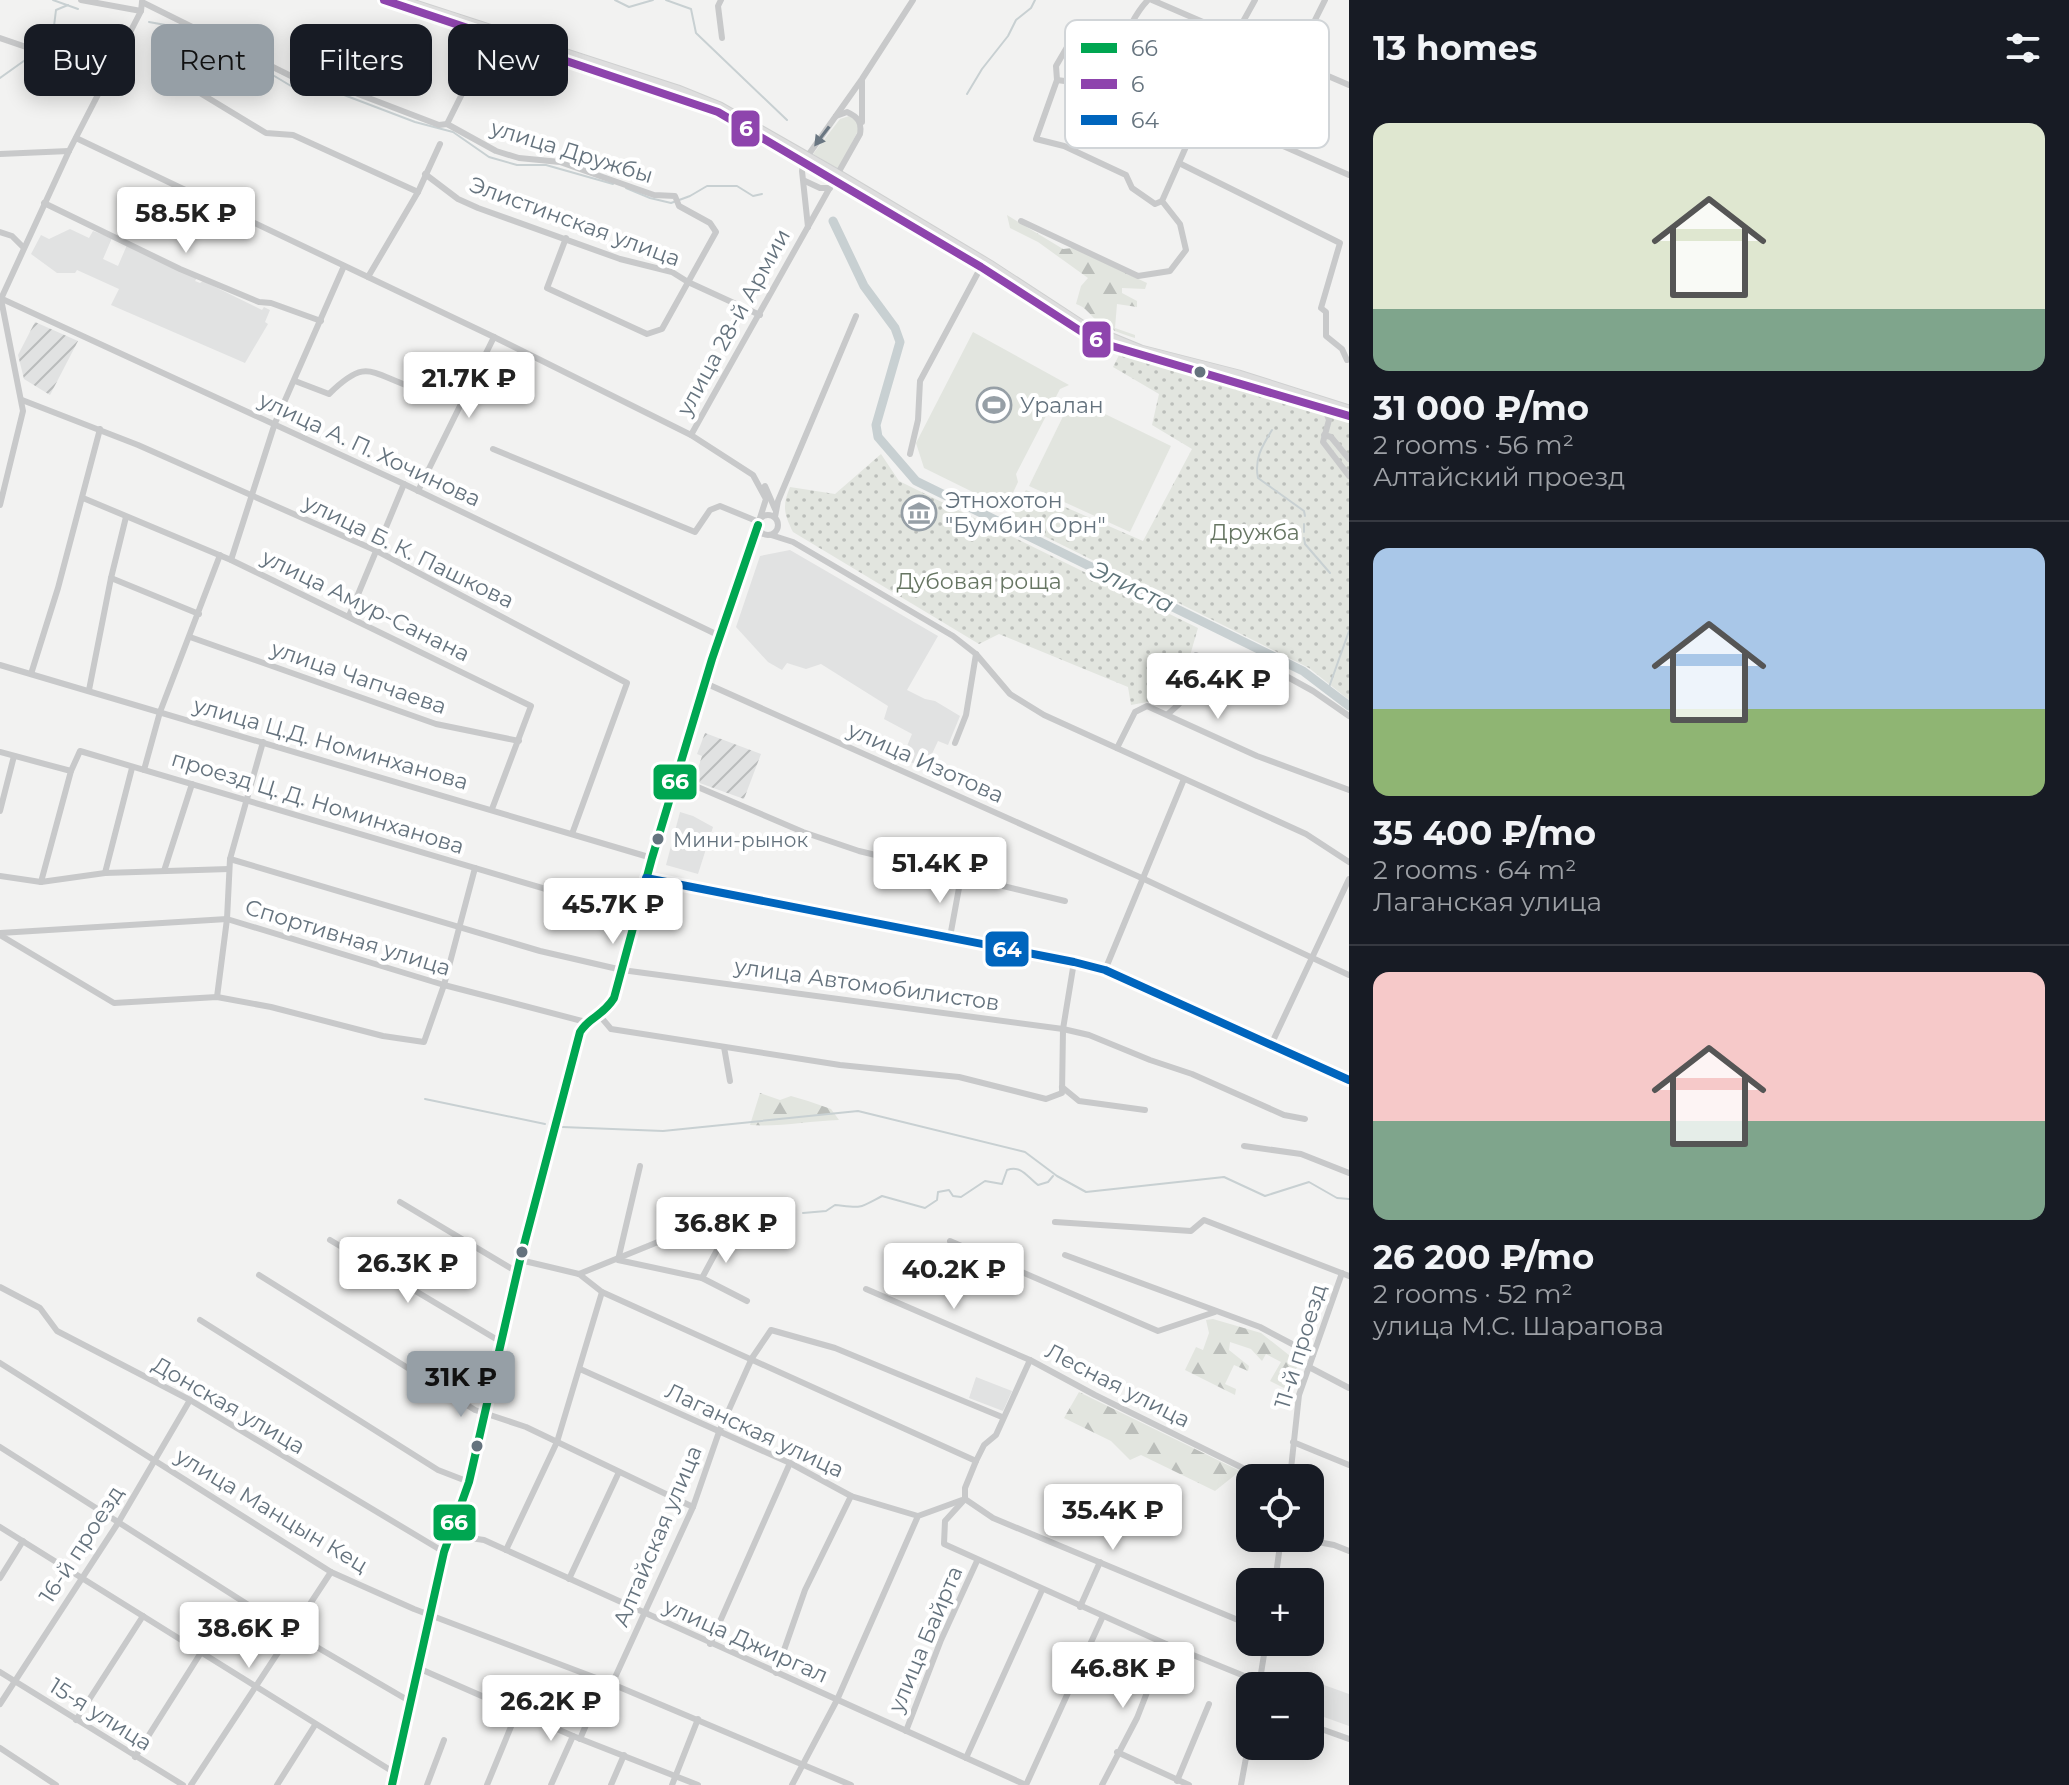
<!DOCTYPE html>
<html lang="en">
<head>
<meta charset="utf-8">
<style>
	body { margin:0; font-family:Montserrat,sans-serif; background:#242831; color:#f1f3f6; height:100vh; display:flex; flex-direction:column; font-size:30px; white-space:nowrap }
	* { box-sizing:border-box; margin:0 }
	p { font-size:26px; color:#9ea1a6 }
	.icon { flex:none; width:44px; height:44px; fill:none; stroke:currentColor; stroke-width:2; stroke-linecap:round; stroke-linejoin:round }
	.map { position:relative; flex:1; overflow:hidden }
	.details { display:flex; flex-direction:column; background:#171b24; width:720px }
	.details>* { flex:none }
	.banner { position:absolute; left:24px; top:24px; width:760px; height:72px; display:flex; gap:16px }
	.fabs { position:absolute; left:1236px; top:1464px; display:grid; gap:16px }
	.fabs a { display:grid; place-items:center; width:88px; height:88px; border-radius:16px; background:#171b24; box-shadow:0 4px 20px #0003; font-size:40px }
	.price { position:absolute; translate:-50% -68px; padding:0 18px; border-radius:8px; background:#fff; color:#222; font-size:26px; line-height:52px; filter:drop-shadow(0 2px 4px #0008) }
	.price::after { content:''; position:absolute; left:50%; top:48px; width:24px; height:18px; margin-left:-12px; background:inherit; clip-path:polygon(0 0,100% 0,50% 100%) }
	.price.current { background:#969fa6; color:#111 }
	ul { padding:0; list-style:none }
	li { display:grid; align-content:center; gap:16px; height:424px; padding:0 24px }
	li+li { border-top:2px solid #363941 }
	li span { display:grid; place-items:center; height:248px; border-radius:16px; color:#555 }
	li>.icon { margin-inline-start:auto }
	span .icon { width:144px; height:144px; fill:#fffc; stroke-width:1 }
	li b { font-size:34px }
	h2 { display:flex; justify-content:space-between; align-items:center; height:96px; padding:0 24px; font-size:34px }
	.pill { padding:0 28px; border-radius:16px; background:#171b24; box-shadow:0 4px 20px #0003; font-size:28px; line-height:72px }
	.pill.current { background:#969fa6; color:#111 }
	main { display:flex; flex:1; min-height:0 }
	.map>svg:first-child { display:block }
</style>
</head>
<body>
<main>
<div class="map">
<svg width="1349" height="1785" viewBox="0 0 1349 1785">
	<defs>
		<pattern id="industrial-furrows" width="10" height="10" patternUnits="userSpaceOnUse" patternTransform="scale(2)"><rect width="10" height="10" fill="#e1e2e2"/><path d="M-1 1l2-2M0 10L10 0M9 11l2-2" fill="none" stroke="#babcbc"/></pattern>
		<pattern id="forest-firs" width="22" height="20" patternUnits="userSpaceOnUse" patternTransform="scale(2)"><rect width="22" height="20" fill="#e2e5df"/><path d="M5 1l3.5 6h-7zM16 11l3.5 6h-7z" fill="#bbbeba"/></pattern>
		<pattern id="park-dots" width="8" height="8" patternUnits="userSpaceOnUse" patternTransform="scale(2)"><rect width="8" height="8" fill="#e2e5df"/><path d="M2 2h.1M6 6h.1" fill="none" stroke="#bbbeba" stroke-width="1.8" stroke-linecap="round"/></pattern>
	</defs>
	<rect width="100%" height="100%" fill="#f2f2f1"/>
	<g fill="#e1e2e2">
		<path d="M70 229 89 238 93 231 112 238 103 259 118 266 127 245 197 278 195 281 200 283 203 281 262 310 264 307 270 310 265 322 268 324 245 363 111 305 119 289 77 270 75 273H57L31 254 41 235 49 239Z"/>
		<path d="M790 550 938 636 907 690 925 699 935 701 960 716 948 745 938 741 925 769 902 758 912 734 884 719 888 706 821 664 806 669 787 663 782 670 768 662 736 627 760 556Z"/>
		<path d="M680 812 693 816 713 827 698 874 666 865Z"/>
		<path d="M976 1377 1012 1391 1003 1411 969 1398Z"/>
		<path d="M1299 1676 1349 1694V1726L1310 1712V1686H1296Z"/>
	</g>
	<g fill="url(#industrial-furrows)">
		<path d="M35 322 78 341 50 395 24 379 18 355Z"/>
		<path d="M705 733 761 754 744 799 694 781 702 756 697 754Z"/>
	</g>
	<g fill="#e2e5df">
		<path d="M849 116 856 121 859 129 838 169 813 154 840 119Z"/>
		<path d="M973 332 1069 385 1060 389 1016 474 1018 482 1011 497 989 500 924 468 916 443Z"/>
		<path d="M1072 398 1171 446 1130 532 1029 486Z"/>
	</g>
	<g fill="url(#forest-firs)">
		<path d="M1007 215 1063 249 1073 248 1147 283 1145 289 1122 288V293L1137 301V307L1117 304 1115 328 1135 335V338C1122 334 1108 329 1097 321 1089 314 1087 308 1076 304L1081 286 1088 278 1038 242 1010 228Z"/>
		<path d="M760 1093 780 1100 791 1096 808 1101 831 1109 839 1120C809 1121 780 1127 750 1125Z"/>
		<path d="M1213 1319 1261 1333 1299 1363 1286 1389 1270 1381 1281 1362 1266 1354 1262 1361 1251 1349 1230 1342 1229 1350 1249 1366 1248 1371 1234 1365 1225 1384 1236 1389 1235 1395 1185 1370 1196 1347 1203 1350 1209 1333 1206 1320Z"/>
		<path d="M1079 1392 1240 1471 1215 1491 1141 1455 1130 1460 1111 1441 1064 1418Z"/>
	</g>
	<g fill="url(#park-dots)">
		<path d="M1119 355 1349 419V700L1309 668 1008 518 1026 490 1143 541 1192 449 1152 425 1159 394 1113 367Z"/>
		<path d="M881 454 899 481 1198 628 1184 676 1167 674 1153 701 1131 705 1128 687 999 634 979 644 793 532C784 514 782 506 790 487L835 494Z"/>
	</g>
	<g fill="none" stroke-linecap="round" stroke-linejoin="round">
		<g stroke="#c8d0d2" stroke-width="2">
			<path d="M53 0 78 9"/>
			<path d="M615 0 629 7 653 0"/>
			<path d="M666 0 691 9 696 33 787 120"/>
			<path d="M149 22 171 26 206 45 261 68 296 89 331 90 415 122 453 132 489 157 517 165H546L613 184"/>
			<path d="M39 48 54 26 56 10 68 5"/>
			<path d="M0 78 35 53"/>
			<path d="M967 94 982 69 1008 36 1016 20 1031 8 1035 0"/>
			<path d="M626 188 650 198 671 203 690 196 707 186H737L753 196 762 194"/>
			<path d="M1272 430C1262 446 1254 459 1258 478L1304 511 1305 516"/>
			<path d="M1304 524V532"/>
			<path d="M1304 538 1305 544 1330 573"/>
			<path d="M1328 690 1349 631"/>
			<path d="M425 1099 545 1124"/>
			<path d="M562 1127 663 1131 858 1111 1025 1152 1057 1176 1086 1192 1224 1177 1265 1196 1309 1182 1337 1198 1349 1199"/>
			<path d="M803 1213 826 1211 835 1205C863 1208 857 1209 882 1196L925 1208 937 1200 938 1192 949 1190 953 1196 961 1197 985 1181 1002 1184 1007 1170C1022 1165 1027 1177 1038 1185L1048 1182 1053 1176"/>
		</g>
		<path stroke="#c8d0d2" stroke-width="9" d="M833 221 864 286 895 328 900 342 876 425 878 437 916 481 1303 671 1349 706"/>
		<g stroke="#cfd0d0" stroke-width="9">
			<g id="major">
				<path d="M384 0 718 112 981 267 1082 332 1105 344 1349 416"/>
				<path d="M403 0 678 89 720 106 839 174 990 264 1085 326 1141 349 1239 374 1349 409"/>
			</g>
		</g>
		<g stroke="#c8c9ca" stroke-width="6">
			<path d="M81 0 141 11"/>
			<path d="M721 0 718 6 722 38"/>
			<path d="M1152 0 1349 85"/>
			<path d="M142 2 301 81 332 84 439 125 447 124 496 151 519 158 560 162 654 195 675 196 679 206 710 223 716 232 662 329 647 334 547 288 566 238"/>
			<path d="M1077 30 1056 66 1057 80 1036 139 1064 146 1126 175 1132 188 1155 204 1162 201"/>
			<path d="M0 38 67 61 106 80"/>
			<path d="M1294 62 1325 0"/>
			<path d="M1112 71 1349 175"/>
			<path d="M1057 80 1102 86C1120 59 1125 24 1148 0"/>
			<path d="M195 90 266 133 293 135 418 192"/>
			<path d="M862 122V81"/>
			<path d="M447 124 492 34"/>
			<path d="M76 138 494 337 691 435 753 475 766 499 760 518"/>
			<path d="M0 154 69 151"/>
			<path d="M1179 163 1340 243 1321 308 1326 312V336L1342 349 1347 360"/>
			<path d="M425 174 458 199 478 208 620 259 672 272 688 282 760 315"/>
			<path d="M805 181 820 188H830"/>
			<path d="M44 203 180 269 259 302 271 303 321 321"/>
			<path d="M1021 221 1138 276 1170 271 1186 250 1180 224 1162 201 1235 36 1255 0"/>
			<path d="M808 227 802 171 804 161 862 79 913 0"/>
			<path d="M0 232 12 236 23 247"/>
			<path d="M368 277 418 192 440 144"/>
			<path d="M0 298 404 484 720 636"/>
			<path d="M0 301 69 151 141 11 142 2"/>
			<path d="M295 381 329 394C365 359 368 371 411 387"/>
			<path d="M22 400 138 445 377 551 627 683 572 834"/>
			<path d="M1325 409 1329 420 1323 442 1349 476"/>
			<path d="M691 435 860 134C862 122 858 117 847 112L836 116"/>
			<path d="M1324 435 1331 437 1349 459"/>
			<path d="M493 449 695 532 710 510 720 506 759 522"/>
			<path d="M910 454 918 420 920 381 981 267"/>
			<path d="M765 486 775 509"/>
			<path d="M418 491 494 337"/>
			<path d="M83 498 231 560 531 706 492 809"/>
			<path d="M0 505 23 411 1 299"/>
			<circle cx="768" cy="525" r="10"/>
			<path d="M775 517 778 501 856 316"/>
			<path d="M771 535 793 542 953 636 976 654 1010 694 1044 715 1306 834 1349 862"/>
			<path d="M231 560 275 423 344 266"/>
			<path d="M111 578 199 614"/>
			<path d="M349 616 404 484"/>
			<path d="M190 637 436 724 519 741"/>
			<path d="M0 665 652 858"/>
			<path d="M1275 670 1313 691 1349 716"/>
			<path d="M31 674 58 588 100 429"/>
			<path d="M705 683 1144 879 1349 975"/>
			<path d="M89 690 111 578 126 517"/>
			<path d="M1168 714 1179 704 1196 655"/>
			<path d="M955 743 966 715 976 654"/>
			<path d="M1117 748 1135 712 1147 706 1257 756 1349 790"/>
			<path d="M0 752 71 771 80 751 566 895 638 909"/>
			<path d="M681 764 693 785"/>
			<path d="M144 770 160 712 220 555"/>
			<path d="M693 785 803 832 859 851 1065 901"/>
			<path d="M0 811 14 756"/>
			<path d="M230 859 540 951 622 970 1063 1029 1089 1035 1150 1060 1192 1074 1284 1115 1305 1119"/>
			<path d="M164 871 192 784"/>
			<path d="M105 873 132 768"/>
			<path d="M0 876 41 882 105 873 229 869"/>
			<path d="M646 878 1074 962 1105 970 1349 1080"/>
			<path d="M41 882 71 771"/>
			<path d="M0 933 227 919 444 985 586 1022"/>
			<path d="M0 935 114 1003 217 997 271 1007 383 1036 424 1042 444 985 475 868"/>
			<path d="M950 937 961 877"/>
			<path d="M1105 970 1184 779"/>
			<path d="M217 997 227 919 230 859 263 742"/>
			<path d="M600 1016 611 1029 840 1065 959 1077 1046 1099 1062 1093 1063 1029 1074 962"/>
			<path d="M1271 1045 1349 879"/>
			<path d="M724 1047 730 1081"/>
			<path d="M1062 1087 1079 1101 1145 1110"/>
			<path d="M1244 1146 1301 1154 1349 1173"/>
			<path d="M640 1166 618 1260 702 1278 747 1301"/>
			<path d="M400 1202 517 1272"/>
			<path d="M1055 1222 1191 1231 1204 1220 1349 1276"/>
			<path d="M330 1240 501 1342"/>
			<path d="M950 1241 1158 1331 1215 1312"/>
			<path d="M1065 1255 1260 1327 1313 1355"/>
			<path d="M520 1260 579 1274 602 1292 976 1461"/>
			<path d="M579 1274 690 1229"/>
			<path d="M259 1275 475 1410 526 1427 693 1507"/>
			<path d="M702 1278 723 1239"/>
			<path d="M0 1287 40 1308 57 1331 190 1400 444 1552"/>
			<path d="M866 1289 1030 1360 1095 1395 1263 1478"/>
			<path d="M200 1320 438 1470 469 1482"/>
			<path d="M1030 1360 996 1435 984 1445 976 1461 965 1488V1499L945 1521 944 1544 1166 1644 1259 1682"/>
			<path d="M0 1363 331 1572 414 1609 612 1684 851 1785"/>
			<path d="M1309 1367 1349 1388"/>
			<path d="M580 1369 790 1463 851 1496 918 1516"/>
			<path d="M1293 1442 1349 1465"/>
			<path d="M0 1447 291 1632 411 1702"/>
			<path d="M1290 1478 1299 1395 1342 1273"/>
			<path d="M965 1499 993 1518 1250 1625"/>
			<path d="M0 1527 395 1773"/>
			<path d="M450 1535 484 1540 1026 1785"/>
			<path d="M1296 1538 1334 1545 1349 1551"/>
			<path d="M506 1550 557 1442 602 1292"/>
			<path d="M0 1578 23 1541"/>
			<path d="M569 1579 619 1472"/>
			<path d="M1275 1582 1281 1538"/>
			<path d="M1080 1607 1100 1562"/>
			<path d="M710 1644 790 1463"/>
			<path d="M418 1668 573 1736 698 1785"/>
			<path d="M0 1672 183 1785"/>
			<path d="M776 1673 805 1590 851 1496"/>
			<path d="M612 1684 693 1507 719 1432 752 1358 771 1330 835 1348 1002 1417"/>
			<path d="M1259 1686 1266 1642"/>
			<path d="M0 1704 118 1523 190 1400"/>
			<path d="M76 1720 143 1616"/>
			<path d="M1310 1725 1349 1739"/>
			<path d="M906 1731 941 1640 977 1561"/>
			<path d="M580 1739 605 1681"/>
			<path d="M0 1748 56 1785"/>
			<path d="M1117 1752 1189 1785"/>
			<path d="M135 1757 202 1651"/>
			<path d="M966 1758 1042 1590"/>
			<path d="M1177 1781 1209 1704"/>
			<path d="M191 1785 331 1572"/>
			<path d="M277 1785 315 1725"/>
			<path d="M392 1785 444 1552 469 1482 520 1260 580 1032C590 1016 602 1017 614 998L652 858 712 659 758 525"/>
			<path d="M427 1785 444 1740"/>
			<path d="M487 1785 517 1712"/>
			<path d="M551 1785 573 1736"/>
			<path d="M611 1785 624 1755"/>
			<path d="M672 1785 698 1719"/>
			<path d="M792 1785 837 1700 918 1516 962 1500"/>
			<path d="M1026 1785 1103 1616"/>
			<path d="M1102 1785 1137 1718 1166 1644"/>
			<path d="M1241 1785 1250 1736"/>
		</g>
		<use href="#major" stroke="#dedede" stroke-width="7"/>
		<g stroke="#fff" stroke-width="14">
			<path id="bus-1" d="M392 1785 444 1552 469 1482 520 1260 580 1032C590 1016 602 1017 614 998L652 858 712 659 758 525"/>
		</g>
		<g stroke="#fff" stroke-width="14">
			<path id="bus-2" d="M384 0 718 112 981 267 1082 332 1105 344 1349 416"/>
		</g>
		<g stroke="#fff" stroke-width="14">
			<path id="bus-3" d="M646 878 1074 962 1105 970 1349 1080"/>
		</g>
		<use href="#bus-1" stroke="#00a651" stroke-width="8"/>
		<use href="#bus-2" stroke="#8e44ad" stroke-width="8"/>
		<use href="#bus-3" stroke="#0065bd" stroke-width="8"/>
	</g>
	<defs><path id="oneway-solid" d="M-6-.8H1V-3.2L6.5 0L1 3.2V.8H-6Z" transform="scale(2)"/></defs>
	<use fill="#6a7782" href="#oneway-solid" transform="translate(822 136) rotate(127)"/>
	<defs>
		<g id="stadium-ring" transform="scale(1.8)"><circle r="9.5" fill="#fff" stroke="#969fa6" stroke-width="1.5"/><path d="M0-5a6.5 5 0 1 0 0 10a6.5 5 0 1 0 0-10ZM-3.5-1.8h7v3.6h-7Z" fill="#969fa6"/></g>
		<g id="museum-ring" transform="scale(1.8)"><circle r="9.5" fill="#fff" stroke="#969fa6" stroke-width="1.5"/><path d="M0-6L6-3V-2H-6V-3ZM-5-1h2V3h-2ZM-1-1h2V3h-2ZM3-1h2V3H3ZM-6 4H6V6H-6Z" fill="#969fa6"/></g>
	</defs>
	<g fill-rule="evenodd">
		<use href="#stadium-ring" x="994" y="405"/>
		<use href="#museum-ring" x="919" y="513"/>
	</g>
	<g fill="#65737e" stroke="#fff" stroke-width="3">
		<circle cx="1200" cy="372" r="7"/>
		<circle cx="658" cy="839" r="7"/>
		<circle cx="522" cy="1252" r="7"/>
		<circle cx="477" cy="1446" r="7"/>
	</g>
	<g text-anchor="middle" stroke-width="8" stroke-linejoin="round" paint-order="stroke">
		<g font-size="20" fill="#65737e" stroke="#fff" text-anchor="start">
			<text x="673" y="847">Мини-рынок</text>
		</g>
		<g font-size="22" fill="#65737e" stroke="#fff">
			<text transform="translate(572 151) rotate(17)" y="8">улица Дружбы</text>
			<text transform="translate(575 221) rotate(20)" y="8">Элистинская улица</text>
			<text transform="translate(733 322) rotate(-61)" y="8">улица 28-й Армии</text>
			<text transform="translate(370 449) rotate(25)" y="8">улица А. П. Хочинова</text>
			<text transform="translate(409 551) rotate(26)" y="8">улица Б. К. Пашкова</text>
			<text transform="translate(366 605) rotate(26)" y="8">улица Амур-Санана</text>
			<text transform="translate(359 677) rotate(19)" y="8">улица Чапчаева</text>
			<text transform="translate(331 743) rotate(16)" y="8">улица Ц.Д. Номинханова</text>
			<text transform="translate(926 762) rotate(24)" y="8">улица Изотова</text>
			<text transform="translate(318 802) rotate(17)" y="8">проезд Ц. Д. Номинханова</text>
			<text transform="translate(348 937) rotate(17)" y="8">Спортивная улица</text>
			<text transform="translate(867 984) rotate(8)" y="8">улица Автомобилистов</text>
			<text transform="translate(1300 1346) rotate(-73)" y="8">11-й проезд</text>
			<text transform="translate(1118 1385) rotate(27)" y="8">Лесная улица</text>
			<text transform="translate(229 1405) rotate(30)" y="8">Донская улица</text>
			<text transform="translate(755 1430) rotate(25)" y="8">Лаганская улица</text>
			<text transform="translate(272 1510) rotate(31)" y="8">улица Манцын Кец</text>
			<text transform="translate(657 1536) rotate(-67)" y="8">Алтайская улица</text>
			<text transform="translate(81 1544) rotate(-57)" y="8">16-й проезд</text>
			<text transform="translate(925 1639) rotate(-67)" y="8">улица Байрта</text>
			<text transform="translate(746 1640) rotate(24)" y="8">улица Джиргал</text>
			<text transform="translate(101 1714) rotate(32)" y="8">15-я улица</text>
		</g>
		<g font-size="22" fill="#65737e" stroke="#fff" text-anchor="start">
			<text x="1020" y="413">Уралан</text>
			<text x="945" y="508">Этнохотон<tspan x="945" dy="25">"Бумбин Орн"</tspan></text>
		</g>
		<g font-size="22" fill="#677663" stroke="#fff">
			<text x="1255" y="540">Дружба</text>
			<text x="979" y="589">Дубовая роща</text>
		</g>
		<g font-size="24" font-style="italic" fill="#60757b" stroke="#fff">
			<text transform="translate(1132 587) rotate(26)" y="8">Элиста</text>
		</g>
	</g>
	<rect x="1065" y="20" width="264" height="128" rx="12" fill="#fff" stroke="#d1d5d8" stroke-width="2"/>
	<rect x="1081" y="43" width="36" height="10" fill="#00a651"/>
	<rect x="1081" y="79" width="36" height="10" fill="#8e44ad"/>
	<rect x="1081" y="115" width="36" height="10" fill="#0065bd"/>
	<g font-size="22" fill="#65737e">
		<text x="1131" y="56">66</text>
		<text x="1131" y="92">6</text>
		<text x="1131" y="128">64</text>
	</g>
	<g stroke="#fff" stroke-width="3">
		<rect x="730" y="109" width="31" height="39" rx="8" fill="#8e44ad"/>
		<rect x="1081" y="320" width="31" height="39" rx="8" fill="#8e44ad"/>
		<rect x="652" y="763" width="46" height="38" rx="8" fill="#00a651"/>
		<rect x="984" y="930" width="46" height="38" rx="8" fill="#0065bd"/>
		<rect x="432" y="1503" width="45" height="39" rx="8" fill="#00a651"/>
	</g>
	<g font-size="22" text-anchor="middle" font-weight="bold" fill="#fff">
		<text x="746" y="136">6</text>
		<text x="1096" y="347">6</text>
		<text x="675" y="789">66</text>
		<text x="1007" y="957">64</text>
		<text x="454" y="1530">66</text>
	</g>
</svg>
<div class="fabs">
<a><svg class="icon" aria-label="locate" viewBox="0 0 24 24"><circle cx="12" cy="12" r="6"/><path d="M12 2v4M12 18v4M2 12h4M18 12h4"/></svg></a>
<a>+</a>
<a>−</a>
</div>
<b class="price" style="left:186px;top:255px">58.5K ₽</b>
<b class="price" style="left:469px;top:420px">21.7K ₽</b>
<b class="price" style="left:1218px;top:721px">46.4K ₽</b>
<b class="price" style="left:940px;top:905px">51.4K ₽</b>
<b class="price" style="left:613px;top:946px">45.7K ₽</b>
<b class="price" style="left:726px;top:1265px">36.8K ₽</b>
<b class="price" style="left:408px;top:1305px">26.3K ₽</b>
<b class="price" style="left:954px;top:1311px">40.2K ₽</b>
<b class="price current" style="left:461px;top:1419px">31K ₽</b>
<b class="price" style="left:1113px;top:1552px">35.4K ₽</b>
<b class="price" style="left:249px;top:1670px">38.6K ₽</b>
<b class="price" style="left:1123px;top:1710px">46.8K ₽</b>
<b class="price" style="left:551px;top:1743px">26.2K ₽</b>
<div class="banner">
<a class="pill">Buy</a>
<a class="pill current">Rent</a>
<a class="pill">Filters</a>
<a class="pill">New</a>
</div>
</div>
<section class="details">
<h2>13 homes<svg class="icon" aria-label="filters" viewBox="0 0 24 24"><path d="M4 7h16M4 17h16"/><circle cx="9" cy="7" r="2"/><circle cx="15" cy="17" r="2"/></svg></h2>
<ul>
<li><span style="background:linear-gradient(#dfe7d0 75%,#7fa58c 0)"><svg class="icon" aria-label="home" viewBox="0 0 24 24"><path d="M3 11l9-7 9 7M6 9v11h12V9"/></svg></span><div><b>31 000 ₽/mo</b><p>2 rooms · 56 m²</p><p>Алтайский проезд</p></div></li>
<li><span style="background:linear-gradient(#a9c7e8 65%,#8fb573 0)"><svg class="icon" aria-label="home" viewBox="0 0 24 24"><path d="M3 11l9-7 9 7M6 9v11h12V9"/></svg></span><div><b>35 400 ₽/mo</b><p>2 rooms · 64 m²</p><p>Лаганская улица</p></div></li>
<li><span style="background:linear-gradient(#f6c9c9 60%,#7fa58c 0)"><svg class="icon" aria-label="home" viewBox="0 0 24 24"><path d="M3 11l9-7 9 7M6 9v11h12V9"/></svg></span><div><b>26 200 ₽/mo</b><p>2 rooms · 52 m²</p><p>улица М.С. Шарапова</p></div></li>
</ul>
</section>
</main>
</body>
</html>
